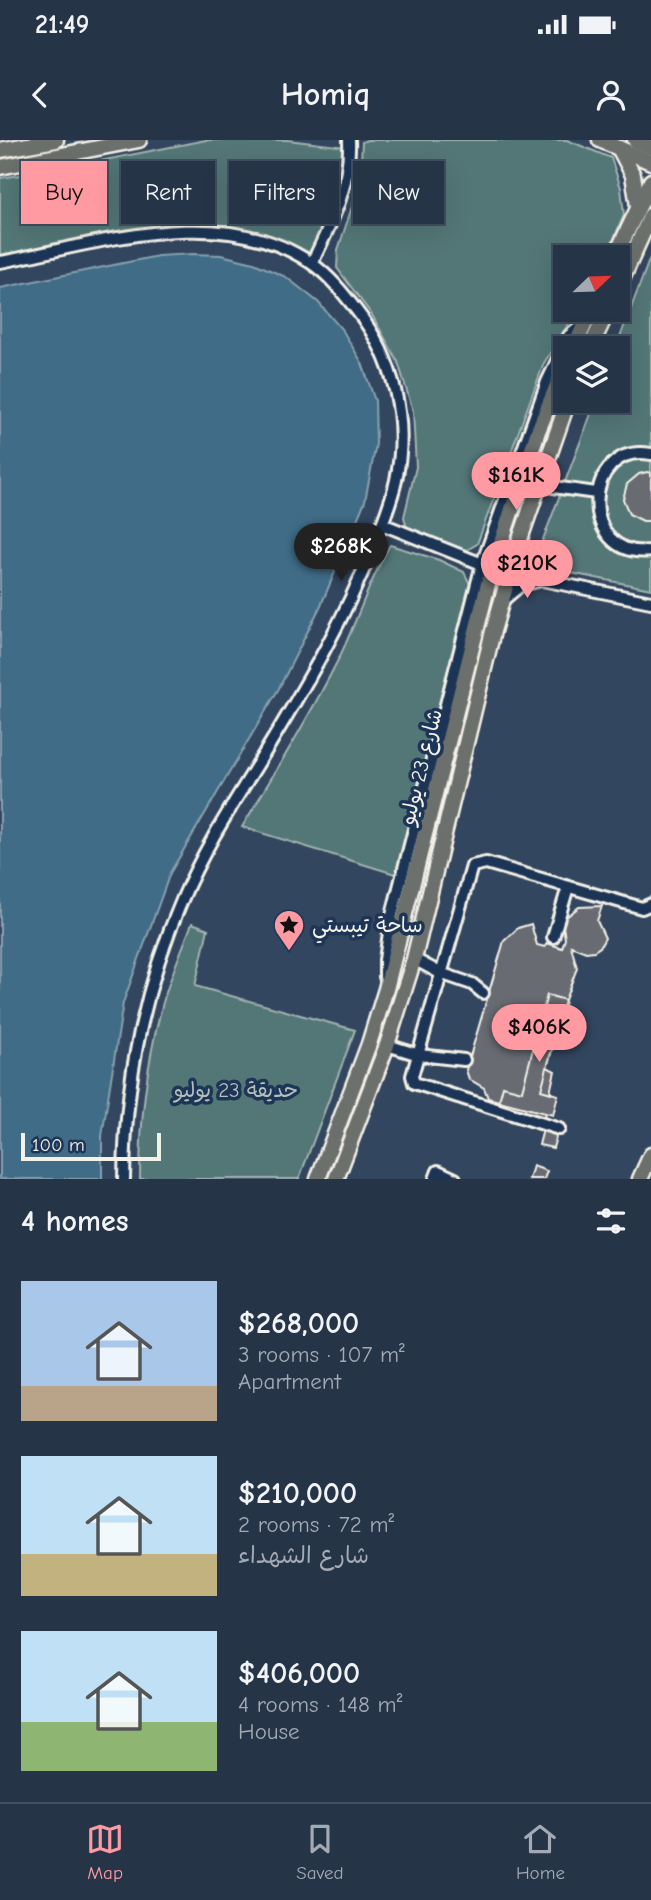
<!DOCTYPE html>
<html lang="en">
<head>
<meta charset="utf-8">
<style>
	body { margin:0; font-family:"Comic Neue","Playpen Sans Arabic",sans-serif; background:#2e3c4e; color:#f1f3f6; height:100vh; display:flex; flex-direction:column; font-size:26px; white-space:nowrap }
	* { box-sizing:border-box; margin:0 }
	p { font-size:23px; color:#a4aab4 }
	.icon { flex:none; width:38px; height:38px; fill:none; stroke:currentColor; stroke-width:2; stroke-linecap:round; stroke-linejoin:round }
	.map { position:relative; height:1039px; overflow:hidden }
	.drawer { display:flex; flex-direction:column; background:#263447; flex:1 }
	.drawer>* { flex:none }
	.top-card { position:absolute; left:21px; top:21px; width:609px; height:63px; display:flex; gap:14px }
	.needle { width:46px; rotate:67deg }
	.controls { position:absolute; left:553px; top:105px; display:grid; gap:14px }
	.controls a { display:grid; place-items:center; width:77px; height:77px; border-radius:0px; background:#263447; box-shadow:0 7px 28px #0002,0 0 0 2px #424f60; font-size:35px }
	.scale { position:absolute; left:21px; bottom:18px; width:140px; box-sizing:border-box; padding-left:7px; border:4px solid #f4f1e8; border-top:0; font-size:19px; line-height:24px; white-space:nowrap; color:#f4f1e8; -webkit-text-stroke:5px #1d3557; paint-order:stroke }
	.price { position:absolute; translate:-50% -60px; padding:0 16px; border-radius:24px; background:#ff9aa2; color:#111; font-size:23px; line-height:46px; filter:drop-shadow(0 2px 4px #0008) }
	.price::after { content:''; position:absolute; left:50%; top:42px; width:21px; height:16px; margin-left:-10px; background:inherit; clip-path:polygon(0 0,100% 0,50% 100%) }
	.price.selected { background:#222; color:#fff }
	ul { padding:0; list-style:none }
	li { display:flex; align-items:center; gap:21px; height:175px; padding:0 21px }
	li span { display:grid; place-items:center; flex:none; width:196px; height:140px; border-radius:0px; color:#555 }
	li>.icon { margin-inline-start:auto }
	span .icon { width:84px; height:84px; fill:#fffc; stroke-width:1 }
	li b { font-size:30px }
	h2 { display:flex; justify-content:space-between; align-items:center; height:84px; padding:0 21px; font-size:30px }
	.pill { padding:0 24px; border-radius:0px; background:#263447; box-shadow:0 7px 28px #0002,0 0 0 2px #424f60; font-size:24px; line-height:63px }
	.pill.selected { background:#ff9aa2; color:#111 }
	.status { display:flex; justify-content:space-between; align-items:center; height:49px; padding:0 35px; background:#263447; direction:ltr }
	.status svg { height:19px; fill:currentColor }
	header { display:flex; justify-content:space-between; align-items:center; height:91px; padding:0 21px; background:#263447; font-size:32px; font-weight:700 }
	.dock { display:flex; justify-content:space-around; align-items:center; height:98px; border-top:2px solid #424f60; background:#263447; font-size:19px; color:#a4aab4 }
	.dock a { display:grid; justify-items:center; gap:4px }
	.dock .selected { color:#ff9aa2 }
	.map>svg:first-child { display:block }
</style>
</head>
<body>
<div class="status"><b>21:49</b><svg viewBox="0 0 49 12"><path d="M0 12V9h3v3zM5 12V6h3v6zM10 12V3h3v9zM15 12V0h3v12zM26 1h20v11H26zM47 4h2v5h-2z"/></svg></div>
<header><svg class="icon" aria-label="back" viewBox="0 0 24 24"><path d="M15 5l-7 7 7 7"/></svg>Homiq<svg class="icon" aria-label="person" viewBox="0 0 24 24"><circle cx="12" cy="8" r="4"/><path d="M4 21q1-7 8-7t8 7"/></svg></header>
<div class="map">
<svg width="651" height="1039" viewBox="0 0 651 1039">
	<rect width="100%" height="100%" fill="#33465f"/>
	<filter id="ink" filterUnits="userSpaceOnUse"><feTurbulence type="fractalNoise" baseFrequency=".0143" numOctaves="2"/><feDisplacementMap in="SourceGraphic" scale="14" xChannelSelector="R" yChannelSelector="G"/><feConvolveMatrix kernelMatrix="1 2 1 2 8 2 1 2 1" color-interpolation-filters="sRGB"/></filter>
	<g filter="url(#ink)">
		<g fill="#527677" stroke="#a3b4b0" stroke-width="2">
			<path d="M206 0H287L347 7 336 67 310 113 259 93 227 85 176 84 148 93 0 118V38L54 30Z"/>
			<path d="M367 0H567L611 18 621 48 624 75 606 117H565V170H577L544 223 477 404 465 411 407 388 404 377 416 327 413 271 398 222 372 175 337 128 338 110 360 42 362 2Z"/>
			<path d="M651 115V449L546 428 537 415 596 261H618V208H616Z"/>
			<path d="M390 405 439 420 464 432 470 444 398 735 242 687C275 632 310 576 339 518 357 481 369 441 390 405Z"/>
			<path d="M192 783 208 789 195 846 355 890 299 1039H140C140 983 146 928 160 874 167 843 181 813 192 783Z"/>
		</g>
		<path fill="#406c87" stroke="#88a1ae" stroke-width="2" d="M193 114 221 115 254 123 286 137 318 162 343 191 362 223 375 261 376 304 365 361 321 465 278 550 170 733 123 863 102 996V1039H0V148L158 116Z"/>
		<g fill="#676c72" stroke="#f4f1e8" stroke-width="2">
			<path d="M647 332 651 333V381H643L629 374 623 359 627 344 639 334Z"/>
			<path d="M602 766 597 781 605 798 600 807 594 811 586 812 571 806 577 828 565 860 562 877 547 927 555 931 544 977 534 974 533 978 498 967 499 961 488 958 484 948 469 939 466 930 504 801 518 788 531 784 537 805 545 807 547 803 562 808 565 799 563 786 565 778 579 767Z"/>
			<path d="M547 855 565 860 541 950 558 955 553 975 499 961 503 946 522 951Z"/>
			<path d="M543 989 557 993 553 1008 539 1005Z"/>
			<path d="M533 1026 547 1031 544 1039H529Z"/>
		</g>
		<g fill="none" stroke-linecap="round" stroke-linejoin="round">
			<g stroke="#f4f1e8" stroke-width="16">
				<g id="minor">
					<path d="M0 122C97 104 222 61 311 123 329 135 344 154 357 171 394 218 409 281 396 340 391 364 381 387 372 409 345 478 308 541 270 604 239 655 205 705 182 760 143 850 125 942 124 1039"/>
					<path d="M312 123C331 83 351 46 349 0"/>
					<path d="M651 314C582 301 577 420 651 411"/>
					<path d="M539 345 596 353"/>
					<path d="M382 384 482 424 547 242 569 196 585 183"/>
					<path d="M518 405 525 423 542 440"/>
					<path d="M502 461 521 445 542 440 651 462"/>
					<path d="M553 797 568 747"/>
					<path d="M414 819 440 833 472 844 483 853"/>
					<path d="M385 837V820L391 779 482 424"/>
					<path d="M387 905 419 915 464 920"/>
					<path d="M559 989 414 943 412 936 472 726 486 723 642 768 651 764"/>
					<path d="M435 1039 438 1031 455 1039"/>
				</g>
			</g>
			<g stroke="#f4f1e8" stroke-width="19">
				<g id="major">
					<path d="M600 0 651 22"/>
					<path d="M635 0 651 7"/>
					<path d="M619 8 633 35 638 66"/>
					<path d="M0 10 56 0"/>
					<path d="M0 27 139 0"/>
					<path d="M615 117 651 41"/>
					<path d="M618 148 651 75"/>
					<path d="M574 208 591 170"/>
					<path d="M590 208 608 170"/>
					<path d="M318 1039 369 904 386 849 490 436 538 291 565 226"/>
					<path d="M336 1039 387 905 414 819 493 491 518 405 568 261"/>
					<path d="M640 1039 651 1015"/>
				</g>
			</g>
			<use href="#minor" stroke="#1d3557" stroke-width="10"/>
			<use href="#major" stroke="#6c706d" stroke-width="14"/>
		</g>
	</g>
	<defs>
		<g id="sight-pin" transform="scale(1.575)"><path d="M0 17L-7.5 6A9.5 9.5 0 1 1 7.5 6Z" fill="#ff9aa2" stroke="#1d3557"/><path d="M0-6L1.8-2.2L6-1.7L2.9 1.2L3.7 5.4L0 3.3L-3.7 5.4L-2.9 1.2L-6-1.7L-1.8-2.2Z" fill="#111"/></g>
	</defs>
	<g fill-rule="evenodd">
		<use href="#sight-pin" x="289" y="785"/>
	</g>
	<g text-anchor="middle" stroke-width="7" stroke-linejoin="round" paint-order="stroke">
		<g font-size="21" fill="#f4f1e8" stroke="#1d3557">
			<text transform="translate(421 627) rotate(-76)" y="7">شارع 23 يوليو</text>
		</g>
		<g font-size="21" fill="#f4f1e8" stroke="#1d3557" text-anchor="start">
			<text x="312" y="792">ساحة تيبستي</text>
		</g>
		<g font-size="21" fill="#b3c0bb" stroke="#1d3557">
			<text x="236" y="957">حديقة 23 يوليو</text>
		</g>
	</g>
</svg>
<div class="controls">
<a><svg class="needle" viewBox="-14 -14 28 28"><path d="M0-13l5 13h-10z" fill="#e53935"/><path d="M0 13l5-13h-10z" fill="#a4aab4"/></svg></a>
<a><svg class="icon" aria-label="layers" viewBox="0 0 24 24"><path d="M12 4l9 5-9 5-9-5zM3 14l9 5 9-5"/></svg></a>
</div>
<div class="scale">100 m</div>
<b class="price" style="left:516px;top:372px">$161K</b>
<b class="price selected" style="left:341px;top:443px">$268K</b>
<b class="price" style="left:527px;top:460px">$210K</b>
<b class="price" style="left:539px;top:924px">$406K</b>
<div class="top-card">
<a class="pill selected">Buy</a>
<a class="pill">Rent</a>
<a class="pill">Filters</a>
<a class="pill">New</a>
</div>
</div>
<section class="drawer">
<h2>4 homes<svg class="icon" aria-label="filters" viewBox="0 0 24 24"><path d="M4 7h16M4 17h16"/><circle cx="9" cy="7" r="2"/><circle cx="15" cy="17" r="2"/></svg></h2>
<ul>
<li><span style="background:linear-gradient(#a9c7e8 75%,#b9a48a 0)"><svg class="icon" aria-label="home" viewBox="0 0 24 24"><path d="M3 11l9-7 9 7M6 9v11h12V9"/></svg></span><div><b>$268,000</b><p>3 rooms · 107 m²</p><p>Apartment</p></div></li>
<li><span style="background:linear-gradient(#bfe0f5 70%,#c2b280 0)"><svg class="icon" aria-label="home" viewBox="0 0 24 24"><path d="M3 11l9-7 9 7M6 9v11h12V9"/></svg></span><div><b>$210,000</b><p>2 rooms · 72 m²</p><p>شارع الشهداء</p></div></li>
<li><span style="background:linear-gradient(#bfe0f5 65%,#8fb573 0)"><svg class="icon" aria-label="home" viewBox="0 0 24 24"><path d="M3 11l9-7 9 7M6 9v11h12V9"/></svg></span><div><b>$406,000</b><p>4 rooms · 148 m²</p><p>House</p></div></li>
</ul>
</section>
<nav class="dock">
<a class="selected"><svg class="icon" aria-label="map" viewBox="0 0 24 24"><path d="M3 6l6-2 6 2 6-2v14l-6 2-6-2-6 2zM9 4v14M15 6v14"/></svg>Map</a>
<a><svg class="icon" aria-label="saved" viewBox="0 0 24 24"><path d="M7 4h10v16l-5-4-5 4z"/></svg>Saved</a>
<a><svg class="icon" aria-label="home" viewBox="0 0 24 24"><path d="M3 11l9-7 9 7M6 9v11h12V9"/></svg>Home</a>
</nav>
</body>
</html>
